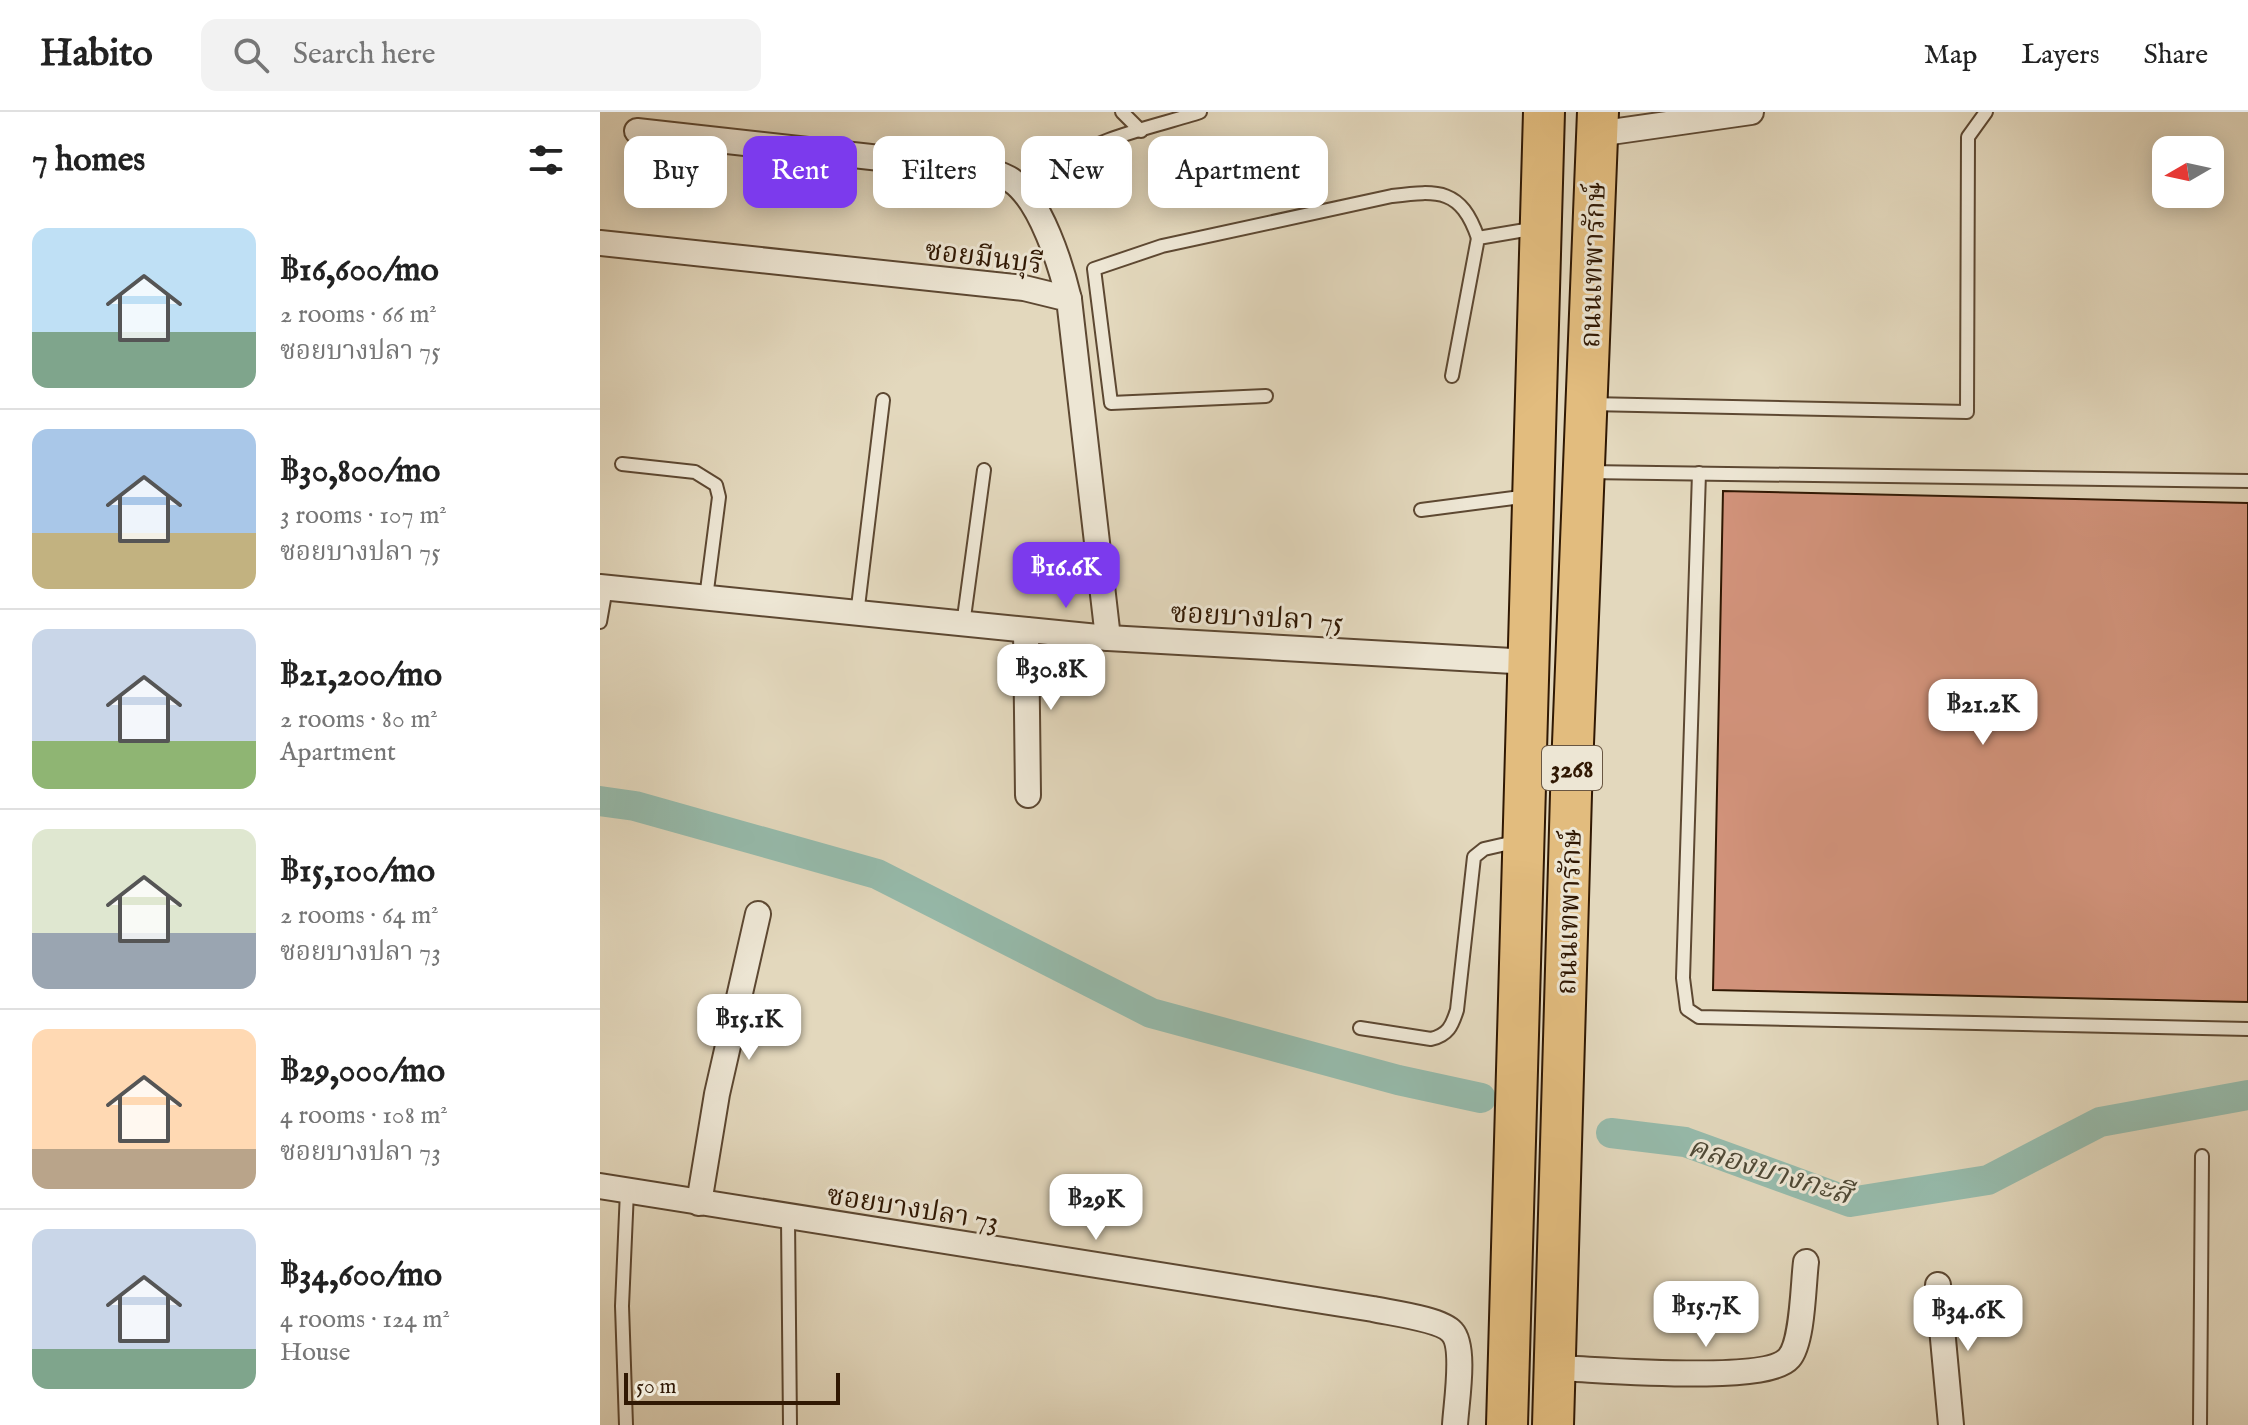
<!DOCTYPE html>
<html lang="en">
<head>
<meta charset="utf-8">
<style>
	body { margin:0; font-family:"IM FELL English","Noto Serif Thai",serif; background:#f2f2f2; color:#222; height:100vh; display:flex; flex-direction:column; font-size:30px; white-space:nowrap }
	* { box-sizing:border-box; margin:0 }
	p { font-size:26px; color:#767676 }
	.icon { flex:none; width:44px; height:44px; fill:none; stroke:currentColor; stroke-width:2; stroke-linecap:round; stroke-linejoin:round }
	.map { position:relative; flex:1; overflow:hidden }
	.drawer { display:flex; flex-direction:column; background:#fff; width:600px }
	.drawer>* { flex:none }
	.top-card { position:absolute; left:24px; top:24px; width:760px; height:72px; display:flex; gap:16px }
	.needle { width:52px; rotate:261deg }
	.buttons { position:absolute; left:1552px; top:24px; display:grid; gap:16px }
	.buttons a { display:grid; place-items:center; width:72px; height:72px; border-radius:16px; background:#fff; box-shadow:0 4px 20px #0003; font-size:40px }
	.scale { position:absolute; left:24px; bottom:20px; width:216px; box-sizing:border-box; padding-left:8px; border:4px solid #301803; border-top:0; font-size:22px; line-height:28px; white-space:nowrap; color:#301803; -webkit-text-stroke:6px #ede6d4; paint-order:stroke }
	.price { position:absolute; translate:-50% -68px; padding:0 18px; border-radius:16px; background:#fff; color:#222; font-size:26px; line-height:52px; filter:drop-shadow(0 2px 4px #0008) }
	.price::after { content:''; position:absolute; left:50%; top:48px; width:24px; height:18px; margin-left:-12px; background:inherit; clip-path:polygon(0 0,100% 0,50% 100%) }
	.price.active { background:#7c3aed; color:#fff }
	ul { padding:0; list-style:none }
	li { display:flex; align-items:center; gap:24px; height:200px; padding:0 32px }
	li+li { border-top:2px solid #e0e0e0 }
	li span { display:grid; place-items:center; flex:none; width:224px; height:160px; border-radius:16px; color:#555 }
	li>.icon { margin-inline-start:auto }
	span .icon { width:96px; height:96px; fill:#fffc; stroke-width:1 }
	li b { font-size:34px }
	h2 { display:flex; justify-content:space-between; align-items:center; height:96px; padding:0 32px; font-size:34px }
	.pill { padding:0 28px; border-radius:16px; background:#fff; box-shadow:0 4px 20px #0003; font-size:28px; line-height:72px }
	.pill.active { background:#7c3aed; color:#fff }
	header { display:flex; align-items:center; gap:48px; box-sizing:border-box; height:112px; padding:0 40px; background:#fff; border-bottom:2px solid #e0e0e0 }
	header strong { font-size:38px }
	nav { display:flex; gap:44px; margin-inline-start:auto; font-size:28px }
	.search { width:560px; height:72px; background:#f2f2f2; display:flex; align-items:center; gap:20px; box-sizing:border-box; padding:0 28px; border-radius:16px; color:#767676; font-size:30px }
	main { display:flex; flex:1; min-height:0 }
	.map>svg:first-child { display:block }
</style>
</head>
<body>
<header>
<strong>Habito</strong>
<div class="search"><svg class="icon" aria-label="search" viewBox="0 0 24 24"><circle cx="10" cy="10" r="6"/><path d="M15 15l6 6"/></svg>Search here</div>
<nav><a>Map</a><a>Layers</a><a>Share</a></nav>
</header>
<main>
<section class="drawer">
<h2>7 homes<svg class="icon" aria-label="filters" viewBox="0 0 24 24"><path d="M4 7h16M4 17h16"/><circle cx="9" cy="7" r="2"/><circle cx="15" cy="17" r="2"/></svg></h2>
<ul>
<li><span style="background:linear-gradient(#bfe0f5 65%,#7fa58c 0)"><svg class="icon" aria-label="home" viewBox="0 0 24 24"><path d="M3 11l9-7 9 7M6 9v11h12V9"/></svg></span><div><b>฿16,600/mo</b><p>2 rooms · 66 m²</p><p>ซอยบางปลา 75</p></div></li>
<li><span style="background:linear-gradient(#a9c7e8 65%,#c2b280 0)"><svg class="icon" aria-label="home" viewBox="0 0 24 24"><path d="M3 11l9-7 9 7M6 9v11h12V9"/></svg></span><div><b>฿30,800/mo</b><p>3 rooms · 107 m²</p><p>ซอยบางปลา 75</p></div></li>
<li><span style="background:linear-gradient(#c9d6e8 70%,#8fb573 0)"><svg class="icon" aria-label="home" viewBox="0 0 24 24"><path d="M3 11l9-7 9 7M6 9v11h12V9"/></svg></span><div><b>฿21,200/mo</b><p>2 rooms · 80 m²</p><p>Apartment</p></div></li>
<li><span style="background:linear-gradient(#dfe7d0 65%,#9aa5b1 0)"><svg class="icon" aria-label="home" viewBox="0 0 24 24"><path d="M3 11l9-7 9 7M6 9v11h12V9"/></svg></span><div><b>฿15,100/mo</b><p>2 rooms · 64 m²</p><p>ซอยบางปลา 73</p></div></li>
<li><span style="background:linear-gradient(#ffd9b3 75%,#b9a48a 0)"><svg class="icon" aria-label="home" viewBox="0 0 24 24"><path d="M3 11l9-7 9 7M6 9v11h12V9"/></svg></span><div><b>฿29,000/mo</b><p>4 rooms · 108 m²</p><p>ซอยบางปลา 73</p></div></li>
<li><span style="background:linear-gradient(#c9d6e8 75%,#7fa58c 0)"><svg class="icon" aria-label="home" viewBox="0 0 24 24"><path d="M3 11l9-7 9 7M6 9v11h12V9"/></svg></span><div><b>฿34,600/mo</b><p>4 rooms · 124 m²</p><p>House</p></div></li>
</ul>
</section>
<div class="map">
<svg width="1648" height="1313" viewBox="0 0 1648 1313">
	<rect width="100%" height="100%" fill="#e3d8bd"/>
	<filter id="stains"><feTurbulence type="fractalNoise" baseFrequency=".0025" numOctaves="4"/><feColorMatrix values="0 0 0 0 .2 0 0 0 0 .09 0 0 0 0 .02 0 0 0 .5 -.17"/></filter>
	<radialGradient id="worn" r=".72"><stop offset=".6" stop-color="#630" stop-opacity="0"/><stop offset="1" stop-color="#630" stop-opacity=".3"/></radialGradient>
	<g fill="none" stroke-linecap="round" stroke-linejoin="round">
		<g stroke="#96bbac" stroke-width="30">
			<path d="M0 689 35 694 277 762 551 901 798 968 881 986"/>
			<path d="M1011 1021 1085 1030 1250 1090 1388 1068 1500 1010 1648 983"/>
		</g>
	</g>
	<path fill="#d1927a" stroke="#301803" stroke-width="2" d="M1123 379 1648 391V890L1113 878Z"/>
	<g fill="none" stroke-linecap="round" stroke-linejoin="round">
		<g stroke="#5d4832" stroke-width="16">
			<g id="lane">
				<path d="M522 0 541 19"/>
				<path d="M440 104C444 85 448 68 463 54 491 26 562 13 600 0"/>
				<path d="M852 264 878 126 937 116"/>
				<path d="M666 284 511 291 494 157 562 134 792 84C839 78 861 77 878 126"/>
				<path d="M990 292 1367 300 1368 25 1386 0"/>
				<path d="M22 352 95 360 116 373 119 385 106 486"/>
				<path d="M987 360 1648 369"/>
				<path d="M1099 361 1083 866 1087 897 1099 905 1648 917"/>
				<path d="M821 398 929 384"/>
				<path d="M257 503 283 288"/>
				<path d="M0 510 6 476"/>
				<path d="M363 513 384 358"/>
				<path d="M760 916 831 927C848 923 852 914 857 898L874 745 884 737 919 729"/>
				<path d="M188 1107 190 1313"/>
				<path d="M26 1313 22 1194 27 1079"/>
				<path d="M1600 1313 1602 1044"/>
			</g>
		</g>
		<g stroke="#5d4832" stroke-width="28">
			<g id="street">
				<path d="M37 19 388 58C396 61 405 64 411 68 441 88 461 154 469 187"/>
				<path d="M997 22 1151 0"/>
				<path d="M0 131 424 176 469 187 508 526"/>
				<path d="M0 475 508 526 929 550"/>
				<path d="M426 518 428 683"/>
				<path d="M0 1074 773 1197C791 1201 841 1207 852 1220 866 1235 856 1292 855 1313"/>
				<path d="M99 1091 117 982 158 802"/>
				<path d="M1338 1173 1351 1313"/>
				<path d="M955 1256C997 1257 1166 1273 1189 1246 1203 1230 1203 1173 1206 1150"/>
			</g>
		</g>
		<g stroke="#301803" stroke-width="44">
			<g id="primary">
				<path d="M907 1313 944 0"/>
				<path d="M953 1313 971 682 998 0"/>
			</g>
		</g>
		<use href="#lane" stroke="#ede6d4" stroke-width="12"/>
		<use href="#street" stroke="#ede6d4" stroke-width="24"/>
		<use href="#primary" stroke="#e2bc7e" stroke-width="40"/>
	</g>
	<g text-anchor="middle" stroke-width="6" stroke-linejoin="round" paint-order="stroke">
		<rect fill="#ede6d4" stroke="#695642" stroke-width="2" x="942" y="634" width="60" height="44" rx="6"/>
		<g font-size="26" font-weight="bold" fill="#301803">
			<text x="972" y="665">3268</text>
		</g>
		<g font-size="28" fill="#301803" stroke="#ede6d4">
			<text transform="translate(384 144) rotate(7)" y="10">ซอยมีนบุรี</text>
			<text transform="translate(992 153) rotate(-88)" y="10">ถนนเทพารักษ์</text>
			<text transform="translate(657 504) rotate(3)" y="10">ซอยบางปลา 75</text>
			<text transform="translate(968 800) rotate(-88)" y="10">ถนนเทพารักษ์</text>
			<text transform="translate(313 1095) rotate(9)" y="10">ซอยบางปลา 73</text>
		</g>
		<g font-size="30" font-style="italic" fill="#4f4936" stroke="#ede6d4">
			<text transform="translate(1170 1058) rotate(17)" y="10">คลองบางกะสี</text>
		</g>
	</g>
	<rect width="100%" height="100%" filter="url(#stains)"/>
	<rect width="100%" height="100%" fill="url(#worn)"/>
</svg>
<div class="buttons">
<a><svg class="needle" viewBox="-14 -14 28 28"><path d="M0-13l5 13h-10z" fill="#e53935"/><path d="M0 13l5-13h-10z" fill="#767676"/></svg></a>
</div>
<div class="scale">50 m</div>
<b class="price active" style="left:466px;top:498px">฿16.6K</b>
<b class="price" style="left:451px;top:600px">฿30.8K</b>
<b class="price" style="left:1383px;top:635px">฿21.2K</b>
<b class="price" style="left:149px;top:950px">฿15.1K</b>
<b class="price" style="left:496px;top:1130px">฿29K</b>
<b class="price" style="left:1106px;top:1237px">฿15.7K</b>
<b class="price" style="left:1368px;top:1241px">฿34.6K</b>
<div class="top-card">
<a class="pill">Buy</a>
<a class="pill active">Rent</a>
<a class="pill">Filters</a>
<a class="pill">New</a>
<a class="pill">Apartment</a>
</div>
</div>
</main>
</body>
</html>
